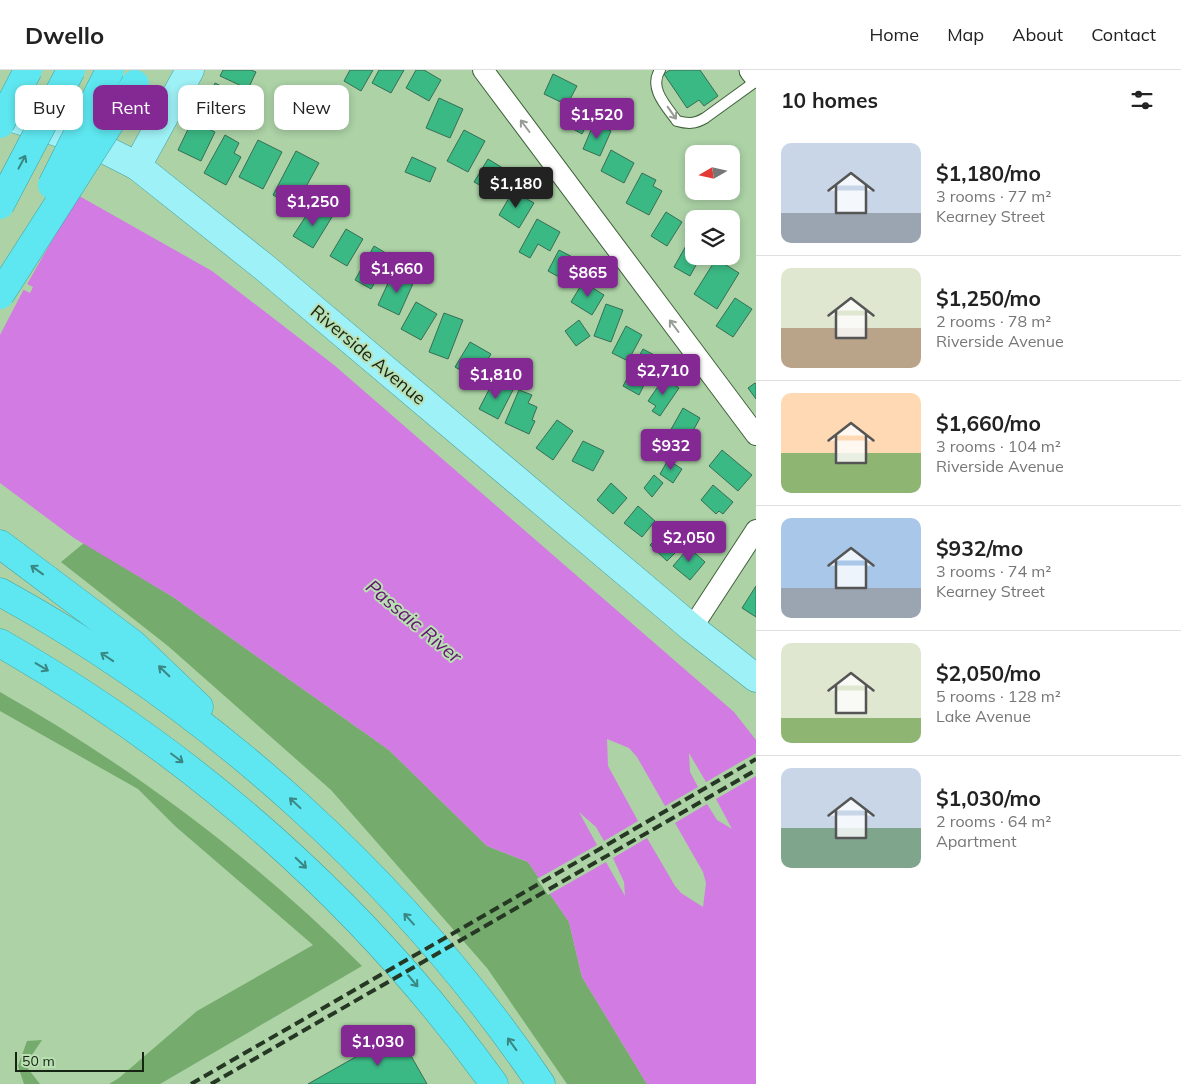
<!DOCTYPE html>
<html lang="en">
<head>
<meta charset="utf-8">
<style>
	body { margin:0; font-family:Mulish,sans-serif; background:#f6f6f6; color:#222; height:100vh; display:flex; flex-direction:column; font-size:19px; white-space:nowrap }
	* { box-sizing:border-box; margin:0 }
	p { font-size:16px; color:#767676 }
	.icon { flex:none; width:28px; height:28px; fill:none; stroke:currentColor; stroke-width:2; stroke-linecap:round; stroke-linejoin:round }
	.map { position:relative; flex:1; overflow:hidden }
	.sheet { display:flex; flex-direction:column; background:#fff; width:425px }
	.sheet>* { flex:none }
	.guide { position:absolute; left:15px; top:15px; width:475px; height:45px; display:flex; gap:10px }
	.needle { width:32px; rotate:261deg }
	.controls { position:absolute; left:685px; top:75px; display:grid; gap:10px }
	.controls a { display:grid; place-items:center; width:55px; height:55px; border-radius:10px; background:#fff; box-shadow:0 2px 8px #0003; font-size:25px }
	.scale { position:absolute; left:15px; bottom:12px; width:129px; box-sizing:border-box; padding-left:5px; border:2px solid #162414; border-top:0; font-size:14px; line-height:18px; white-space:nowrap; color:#162414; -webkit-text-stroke:4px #b9dfb3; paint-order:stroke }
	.price { position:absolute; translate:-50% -42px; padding:0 11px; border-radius:5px; background:#842894; color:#fff; font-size:16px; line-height:32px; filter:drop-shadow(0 1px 2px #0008) }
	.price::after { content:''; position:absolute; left:50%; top:30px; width:15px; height:11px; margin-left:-8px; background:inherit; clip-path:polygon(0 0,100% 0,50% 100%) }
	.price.active { background:#222; color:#fff }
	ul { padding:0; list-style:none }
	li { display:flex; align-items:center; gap:15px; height:125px; padding:0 25px }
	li+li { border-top:1px solid #e0e0e0 }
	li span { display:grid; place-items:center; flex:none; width:140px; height:100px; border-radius:10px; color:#555 }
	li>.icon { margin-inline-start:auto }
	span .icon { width:60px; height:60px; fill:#fffc; stroke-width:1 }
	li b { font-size:21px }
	h2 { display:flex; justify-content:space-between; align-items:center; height:60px; padding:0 25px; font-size:21px }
	.chip { padding:0 18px; border-radius:10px; background:#fff; box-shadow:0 2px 8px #0003; font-size:18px; line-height:45px }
	.chip.active { background:#842894; color:#fff }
	header { display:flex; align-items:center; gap:30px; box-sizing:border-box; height:70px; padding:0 25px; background:#fff; border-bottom:1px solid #e0e0e0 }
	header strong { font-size:24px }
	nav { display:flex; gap:28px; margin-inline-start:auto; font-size:18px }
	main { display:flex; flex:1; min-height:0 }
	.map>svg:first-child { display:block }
</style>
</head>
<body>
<header>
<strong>Dwello</strong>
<nav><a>Home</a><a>Map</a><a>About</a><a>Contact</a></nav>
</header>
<main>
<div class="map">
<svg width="756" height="1014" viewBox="0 0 756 1014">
	<rect width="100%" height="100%" fill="#acd2a6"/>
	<g fill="#75ab6d">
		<path d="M84 473 173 527 389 680 487 776 528 792 569 852 582 907 647 1014H567L487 898 331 720 168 576 61 492Z"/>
		<path d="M0 622C132 697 255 789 362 896L160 1014H109L119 1008 197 941 313 875 175 756 138 719 0 641Z"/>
		<path d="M42 970 25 995 40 1014H24L18 996 27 971Z"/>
	</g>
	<path fill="#d27be2" d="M0 97 81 127 212 201 334 295 734 642 756 670V1014H647L582 907 569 852 528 792 487 776 389 680 173 527 74 468 0 413V208L30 223 33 217 0 200Z"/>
	<g fill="#acd2a6">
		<path d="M0 95 79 123 26 216 0 203Z"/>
		<path d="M0 205 25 217 0 265Z"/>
		<path d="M607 669 629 678 637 687 665 736 698 717 690 702 689 683 706 712 756 683V706L716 729 732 759 717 750 707 734 675 753 703 802 706 813 703 837 681 823 675 816 647 768 613 788 624 812 625 826 606 792 548 825 537 809 597 775 579 742 596 757 604 771 638 751 608 696Z"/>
	</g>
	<g fill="#3bb984" stroke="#376e54">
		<path d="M223 0H251L256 2 248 19 220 6Z"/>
		<path d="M350 0H373L361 21 344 11Z"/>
		<path d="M379 0H404L391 23 372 13Z"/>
		<path d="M416 0H424L441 10 429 31 406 18Z"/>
		<path d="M670 0H700L718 26 704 36 699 30 687 38 664 4Z"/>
		<path d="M553 4 577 16 567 35 544 24Z"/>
		<path d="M215 13 239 25 231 42 207 30Z"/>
		<path d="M439 28 463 39 450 68 426 58Z"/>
		<path d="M579 30 595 39 582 64 566 55Z"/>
		<path d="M192 51 215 62 201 91 178 80Z"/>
		<path d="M594 53 611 61 600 86 583 79Z"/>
		<path d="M464 60 485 71 468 102 447 91Z"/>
		<path d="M225 65 239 73 234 83 241 87 226 115 204 103Z"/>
		<path d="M258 70 282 82 263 119 239 107Z"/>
		<path d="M611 80 634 93 624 113 601 101Z"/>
		<path d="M296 81 319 93 295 137 273 125Z"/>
		<path d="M412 87 436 98 430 112 405 102Z"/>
		<path d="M488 89 511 103 498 125 474 112Z"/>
		<path d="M642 103 656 110 653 116 662 121 649 145 626 133Z"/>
		<path d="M513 121 534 133 519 158 499 145Z"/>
		<path d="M313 135 332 147 313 178 293 166Z"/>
		<path d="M666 142 682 152 667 176 651 166Z"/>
		<path d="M537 149 560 162 550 181 538 174 530 188 519 182Z"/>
		<path d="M346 159 363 169 347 196 330 186Z"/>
		<path d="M687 174 694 177V186H701L690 206 674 197Z"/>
		<path d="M374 176 391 186 371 219 355 210Z"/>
		<path d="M559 180 582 192 570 213 548 201Z"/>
		<path d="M716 189 739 203 717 239 694 224Z"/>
		<path d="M400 203 415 209 399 245 378 235 389 211 395 213Z"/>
		<path d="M583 212 604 225 592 245 571 232Z"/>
		<path d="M735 228 752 239 733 267 716 256Z"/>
		<path d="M416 232 437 244 421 270 401 259Z"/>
		<path d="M606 234 623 240 611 272 594 266Z"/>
		<path d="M444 243 463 250 448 289 429 282Z"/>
		<path d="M579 250 590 266 576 276 565 261Z"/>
		<path d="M626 256 642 265 628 291 612 283Z"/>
		<path d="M470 272 491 284 476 309 455 297Z"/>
		<path d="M643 279 658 287 639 325 623 316Z"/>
		<path d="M664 308 679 318 660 346 652 341 656 336 648 331Z"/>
		<path d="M494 310 513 320 498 349 479 339Z"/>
		<path d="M755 313 756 314V329L748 318Z"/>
		<path d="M519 320 532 325 528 333 537 337 532 350 535 351 529 364 505 353Z"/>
		<path d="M683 338 700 348 682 381 664 372Z"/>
		<path d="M557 350 573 361 553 390 536 378Z"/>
		<path d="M583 371 604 381 593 401 572 391Z"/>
		<path d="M722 380 752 405 738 421 709 396Z"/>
		<path d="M668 390 682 399 673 413 660 404Z"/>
		<path d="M654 405 663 413 652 427 644 418Z"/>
		<path d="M611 413 627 428 613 444 597 430Z"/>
		<path d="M713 415 733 432 723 444 719 441 716 444 701 430Z"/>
		<path d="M638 436 655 451 642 467 624 453Z"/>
		<path d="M666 459 683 475 667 491 650 475Z"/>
		<path d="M691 475 697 481 695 483 705 492 690 510 673 496Z"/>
		<path d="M756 516V547L742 538Z"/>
		<path d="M398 963 427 1014H308Z"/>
	</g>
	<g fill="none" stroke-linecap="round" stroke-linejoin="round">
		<g stroke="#3f613a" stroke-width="12">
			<path id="service" d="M660 0C648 18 667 37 677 51 688 54 695 54 705 48L756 11"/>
		</g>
		<g stroke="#3f613a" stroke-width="22">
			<g id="minor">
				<path d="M483 0 756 365"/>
				<path d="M692 558 756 460"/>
			</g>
		</g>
		<g stroke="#3f613a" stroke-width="27">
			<path id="tertiary" d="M752 0 756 5"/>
		</g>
		<g stroke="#45a3a3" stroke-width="29">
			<g id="primary">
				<path d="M0 44 94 74 137 96 264 197 692 558 756 608"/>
				<path d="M137 96 190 0"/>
			</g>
		</g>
		<g stroke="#45a3a3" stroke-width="29">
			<g id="motorway">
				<path d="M0 474 133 574 199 637"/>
				<path d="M0 522C213 639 404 812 541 1014"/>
				<path d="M0 573C194 684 363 832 494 1014"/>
			</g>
		</g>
		<use href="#service" stroke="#fff" stroke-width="10"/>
		<use href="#minor" stroke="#fff" stroke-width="20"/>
		<use href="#tertiary" stroke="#fff" stroke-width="25"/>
		<use href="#primary" stroke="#9ef1f6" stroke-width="28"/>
		<use href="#motorway" stroke="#5ee7f0" stroke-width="28"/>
		<g stroke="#263724" stroke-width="4" stroke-dasharray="10 5" stroke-linecap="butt">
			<path d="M191 1014 756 689"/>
			<path d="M211 1014 756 700"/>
		</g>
		<g stroke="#45a3a3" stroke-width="29" stroke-linecap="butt">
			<g id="motorway-bridge">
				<path d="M0 54 28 0"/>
				<path d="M52 115 110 0"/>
				<path d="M0 135 71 0"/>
				<path d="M0 225 135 14"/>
			</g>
		</g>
		<use href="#motorway-bridge" stroke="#5ee7f0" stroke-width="28"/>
	</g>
	<defs><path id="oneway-shaft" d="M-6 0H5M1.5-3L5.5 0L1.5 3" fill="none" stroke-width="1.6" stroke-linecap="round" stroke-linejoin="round" transform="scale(1.25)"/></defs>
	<g stroke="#969c95">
		<use href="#oneway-shaft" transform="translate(672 43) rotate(55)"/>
		<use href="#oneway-shaft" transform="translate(525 56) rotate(-127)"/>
		<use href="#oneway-shaft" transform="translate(674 256) rotate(-127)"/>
	</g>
	<g stroke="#3a8682">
		<use href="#oneway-shaft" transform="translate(22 92) rotate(-62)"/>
		<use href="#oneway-shaft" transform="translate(37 500) rotate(-144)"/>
		<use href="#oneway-shaft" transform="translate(107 587) rotate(-146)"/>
		<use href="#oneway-shaft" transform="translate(42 597) rotate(31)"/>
		<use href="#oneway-shaft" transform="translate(164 601) rotate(-136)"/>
		<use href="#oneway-shaft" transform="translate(177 688) rotate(37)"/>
		<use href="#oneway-shaft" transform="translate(295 733) rotate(-137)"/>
		<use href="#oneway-shaft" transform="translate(301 793) rotate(44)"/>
		<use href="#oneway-shaft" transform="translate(409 849) rotate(-132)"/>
		<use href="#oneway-shaft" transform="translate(413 911) rotate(50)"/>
		<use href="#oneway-shaft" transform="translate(512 974) rotate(-126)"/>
	</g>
	<g text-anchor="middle" stroke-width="4" stroke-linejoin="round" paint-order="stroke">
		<g font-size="18" fill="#162414" stroke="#b9dfb3">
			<text transform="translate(368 285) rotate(40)" y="6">Riverside Avenue</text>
		</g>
		<g font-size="19" font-style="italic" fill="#641171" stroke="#b9dfb3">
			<text transform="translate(414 551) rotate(40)" y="7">Passaic River</text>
		</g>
	</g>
</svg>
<div class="controls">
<a><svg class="needle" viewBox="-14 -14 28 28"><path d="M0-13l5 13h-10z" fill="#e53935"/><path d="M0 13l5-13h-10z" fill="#767676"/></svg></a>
<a><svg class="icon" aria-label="layers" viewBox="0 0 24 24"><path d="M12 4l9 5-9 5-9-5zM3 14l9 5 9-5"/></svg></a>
</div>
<div class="scale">50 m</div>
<b class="price" style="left:597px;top:70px">$1,520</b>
<b class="price active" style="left:516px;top:139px">$1,180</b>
<b class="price" style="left:313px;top:157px">$1,250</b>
<b class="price" style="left:397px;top:224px">$1,660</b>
<b class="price" style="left:588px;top:228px">$865</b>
<b class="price" style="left:663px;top:326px">$2,710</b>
<b class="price" style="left:496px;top:330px">$1,810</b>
<b class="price" style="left:671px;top:401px">$932</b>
<b class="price" style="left:689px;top:493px">$2,050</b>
<b class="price" style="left:378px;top:997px">$1,030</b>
<div class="guide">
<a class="chip">Buy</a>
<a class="chip active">Rent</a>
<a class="chip">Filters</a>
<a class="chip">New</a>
</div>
</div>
<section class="sheet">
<h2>10 homes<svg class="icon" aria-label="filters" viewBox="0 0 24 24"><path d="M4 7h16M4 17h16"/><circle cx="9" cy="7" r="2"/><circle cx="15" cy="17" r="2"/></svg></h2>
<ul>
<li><span style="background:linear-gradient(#c9d6e8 70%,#9aa5b1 0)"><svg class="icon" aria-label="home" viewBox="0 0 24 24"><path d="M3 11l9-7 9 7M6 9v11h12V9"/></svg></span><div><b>$1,180/mo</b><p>3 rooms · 77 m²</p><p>Kearney Street</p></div></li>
<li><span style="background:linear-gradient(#dfe7d0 60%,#b9a48a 0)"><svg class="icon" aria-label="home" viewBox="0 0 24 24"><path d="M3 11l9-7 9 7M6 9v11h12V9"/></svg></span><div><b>$1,250/mo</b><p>2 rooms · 78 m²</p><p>Riverside Avenue</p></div></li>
<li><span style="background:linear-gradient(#ffd9b3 60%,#8fb573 0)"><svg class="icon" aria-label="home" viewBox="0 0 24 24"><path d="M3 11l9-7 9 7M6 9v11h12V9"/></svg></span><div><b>$1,660/mo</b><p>3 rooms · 104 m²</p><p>Riverside Avenue</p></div></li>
<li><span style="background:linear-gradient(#a9c7e8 70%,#9aa5b1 0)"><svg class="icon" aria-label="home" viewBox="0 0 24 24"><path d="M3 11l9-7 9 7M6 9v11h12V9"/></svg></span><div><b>$932/mo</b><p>3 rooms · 74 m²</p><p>Kearney Street</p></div></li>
<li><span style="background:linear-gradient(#dfe7d0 75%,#8fb573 0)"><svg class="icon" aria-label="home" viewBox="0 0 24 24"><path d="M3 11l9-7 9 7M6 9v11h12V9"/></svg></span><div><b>$2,050/mo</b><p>5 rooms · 128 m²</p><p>Lake Avenue</p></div></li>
<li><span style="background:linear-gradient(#c9d6e8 60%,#7fa58c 0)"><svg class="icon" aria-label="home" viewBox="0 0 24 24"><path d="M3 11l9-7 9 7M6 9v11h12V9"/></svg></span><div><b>$1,030/mo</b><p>2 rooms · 64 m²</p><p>Apartment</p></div></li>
</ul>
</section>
</main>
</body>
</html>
